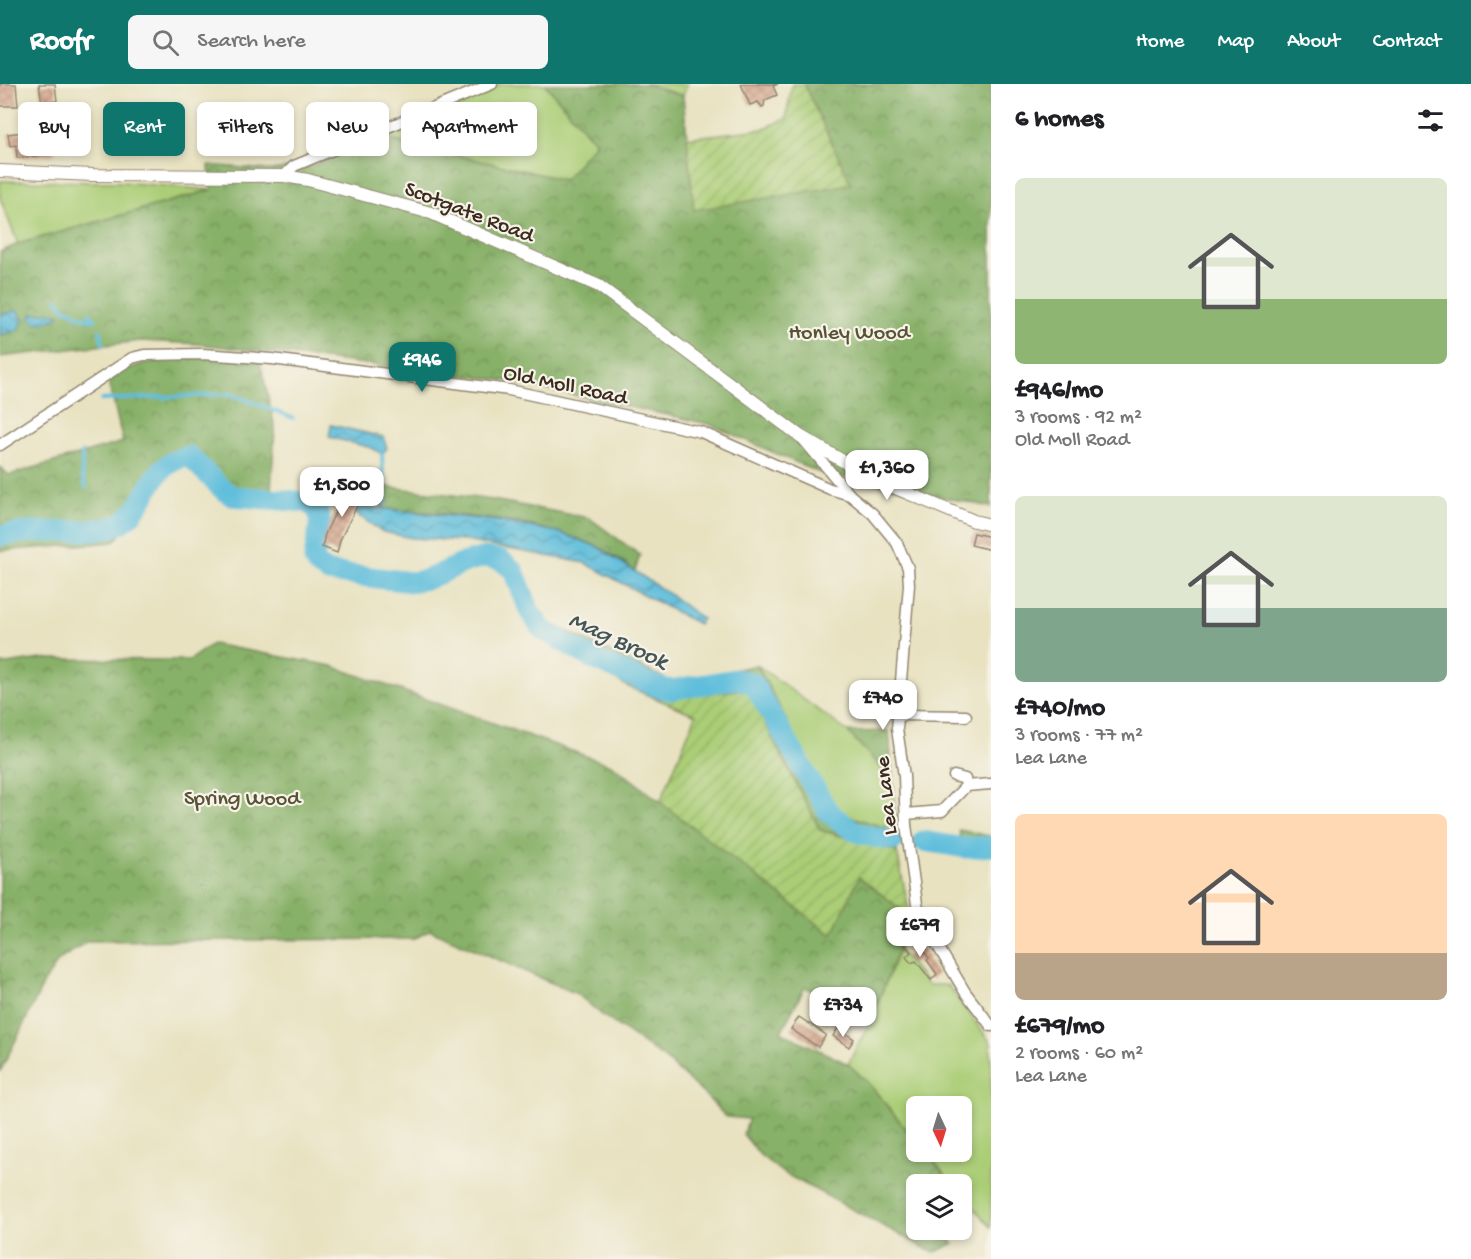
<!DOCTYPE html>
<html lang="en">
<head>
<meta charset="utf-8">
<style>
	body { margin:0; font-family:"Gochi Hand",sans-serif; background:#f6f6f6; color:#202124; height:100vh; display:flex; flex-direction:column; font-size:22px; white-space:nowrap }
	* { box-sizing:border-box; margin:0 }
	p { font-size:20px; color:#757577 }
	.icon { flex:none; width:33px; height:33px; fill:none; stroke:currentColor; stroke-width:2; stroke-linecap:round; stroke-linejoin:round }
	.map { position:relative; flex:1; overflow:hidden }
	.sheet { display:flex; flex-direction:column; background:#fff; width:480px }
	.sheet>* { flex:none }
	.top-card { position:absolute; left:18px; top:18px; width:570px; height:54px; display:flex; gap:12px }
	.needle { width:39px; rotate:176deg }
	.fabs { position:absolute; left:906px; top:1012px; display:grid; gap:12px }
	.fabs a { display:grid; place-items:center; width:66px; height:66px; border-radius:9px; background:#fff; box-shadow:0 3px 9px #0003; font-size:30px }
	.price { position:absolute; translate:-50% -51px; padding:0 14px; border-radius:12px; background:#fff; color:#222; font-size:20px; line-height:39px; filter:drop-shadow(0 2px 3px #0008) }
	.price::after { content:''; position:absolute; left:50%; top:36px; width:18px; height:14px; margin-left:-9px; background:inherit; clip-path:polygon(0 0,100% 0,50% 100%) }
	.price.active { background:#0f766e; color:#fff }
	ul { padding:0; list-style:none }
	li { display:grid; align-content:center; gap:12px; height:318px; padding:0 24px }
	li span { display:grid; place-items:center; height:186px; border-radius:9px; color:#555 }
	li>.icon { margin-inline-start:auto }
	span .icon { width:108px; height:108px; fill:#fffc; stroke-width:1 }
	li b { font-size:26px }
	h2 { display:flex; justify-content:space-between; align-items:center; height:72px; padding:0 24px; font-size:26px }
	.tag { padding:0 21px; border-radius:9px; background:#fff; box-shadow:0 3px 9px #0003; font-size:21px; line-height:54px }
	.tag.active { background:#0f766e; color:#fff }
	header { display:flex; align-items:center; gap:36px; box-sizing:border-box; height:84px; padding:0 30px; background:#0f766e; color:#fff }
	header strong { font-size:28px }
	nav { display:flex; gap:33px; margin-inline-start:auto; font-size:21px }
	.search { width:420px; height:54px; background:#f6f6f6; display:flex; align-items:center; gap:15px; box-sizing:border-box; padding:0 21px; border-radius:9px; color:#757577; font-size:22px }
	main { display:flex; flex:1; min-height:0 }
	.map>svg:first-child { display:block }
</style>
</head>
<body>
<header>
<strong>Roofr</strong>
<div class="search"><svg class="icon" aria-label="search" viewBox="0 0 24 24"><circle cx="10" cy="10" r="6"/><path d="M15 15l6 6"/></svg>Search here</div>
<nav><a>Home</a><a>Map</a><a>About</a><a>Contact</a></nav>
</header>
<main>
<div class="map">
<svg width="991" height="1175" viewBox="0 0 991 1175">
	<defs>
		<pattern id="forest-crowns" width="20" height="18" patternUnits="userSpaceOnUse" patternTransform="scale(1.5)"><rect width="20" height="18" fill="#87b067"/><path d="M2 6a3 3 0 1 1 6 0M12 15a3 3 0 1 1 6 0" fill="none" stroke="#708f54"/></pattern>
		<pattern id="garden-furrows" width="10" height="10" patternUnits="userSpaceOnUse" patternTransform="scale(1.5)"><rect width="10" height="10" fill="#aacd76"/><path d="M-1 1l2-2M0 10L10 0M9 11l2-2" fill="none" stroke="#93b066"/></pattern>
		<pattern id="water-waves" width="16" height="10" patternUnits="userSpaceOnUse" patternTransform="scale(1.5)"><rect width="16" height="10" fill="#5dbddb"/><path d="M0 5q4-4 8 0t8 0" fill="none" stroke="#4e9ab1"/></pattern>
		<pattern id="building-cross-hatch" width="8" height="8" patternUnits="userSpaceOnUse" patternTransform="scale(1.5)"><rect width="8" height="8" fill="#d4a287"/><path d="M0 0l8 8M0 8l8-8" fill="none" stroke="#ad846e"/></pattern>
	</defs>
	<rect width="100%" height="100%" fill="#f7f3e8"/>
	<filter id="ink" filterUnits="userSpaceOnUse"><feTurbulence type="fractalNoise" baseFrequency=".0167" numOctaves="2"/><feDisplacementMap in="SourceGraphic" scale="12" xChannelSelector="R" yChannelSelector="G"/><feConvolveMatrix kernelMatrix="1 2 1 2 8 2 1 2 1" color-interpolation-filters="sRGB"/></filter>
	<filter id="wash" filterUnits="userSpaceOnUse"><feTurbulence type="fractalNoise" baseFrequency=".008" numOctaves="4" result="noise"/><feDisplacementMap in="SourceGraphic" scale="24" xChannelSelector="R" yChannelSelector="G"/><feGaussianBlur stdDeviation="1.35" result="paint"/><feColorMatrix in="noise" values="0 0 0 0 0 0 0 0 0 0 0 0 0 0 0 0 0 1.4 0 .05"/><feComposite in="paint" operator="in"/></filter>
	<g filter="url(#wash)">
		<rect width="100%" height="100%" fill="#e8e2c1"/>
		<g fill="#aacd76" stroke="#727c4a" stroke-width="1.5">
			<path d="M501 0H545L596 59 564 96 378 53Z"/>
			<path d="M646 0H687L683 12Z"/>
			<path d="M0 97 121 98 211 106 18 160 0 114Z"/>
			<path d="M757 581 848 648 893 696 897 747 835 729Z"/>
			<path d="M899 866 928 901H948L991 959V1143L962 1111V1101H953L926 1068H962V1023H916V1057L869 1000 848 980 870 938Z"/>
		</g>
		<g fill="url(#forest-crowns)" stroke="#616d42" stroke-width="1.5">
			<path d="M545 0H646L683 12 694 125 850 100 804 0H991V423L818 388 709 340 507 297 199 260 141 257 0 273V168L18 160 211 106 209 81 269 86 314 81 378 53 564 96 596 59Z"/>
			<path d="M176 273 260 277 275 344 270 421 233 417 219 409 186 377 178 378 114 458 0 467V383L9 391 123 358 109 299 119 288 142 280Z"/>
			<path d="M381 402 493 416 589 434 640 471 635 487C623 479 610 468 596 462 530 433 453 432 382 424Z"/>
			<path d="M537 533 672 598 757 581 835 728 897 747V768L820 746 747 605 657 615 629 603 531 548Z"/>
			<path d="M212 560 332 582 614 682 831 850 859 793 899 824 913 846 901 859 870 938 805 903 781 948 848 980 869 1000 916 1057V1068H926L953 1101H916V1146H941L954 1159 934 1169 782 1088 760 1071 743 1050 749 1035 726 1033 707 1013 665 975 602 931 577 910 430 846 414 855 88 857 59 876 45 897 0 988V581L41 575 189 576Z"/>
			<path d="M889 647 893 696 848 648Z"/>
			<path d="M959 746 991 752V769L962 770Z"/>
		</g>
		<g fill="url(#garden-furrows)" stroke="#727c4a" stroke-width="1.5">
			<path d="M792 0H804L851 100 694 126 687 54 762 45 786 35Z"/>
			<path d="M747 605 820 746 897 768 913 846 899 824 859 793 832 851 660 718 696 631 657 615Z"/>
		</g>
		<g fill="url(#water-waves)" stroke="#4c747c" stroke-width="1.5">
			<path d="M17 226 23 236 18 246 0 251V231Z"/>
			<path d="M33 229H55L60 232 44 239 34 238 31 233Z"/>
			<path d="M331 341 383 353 387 364 382 370 372 364 329 353Z"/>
			<path d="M360 422 498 437 558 448 598 463 668 509 702 535 698 540 585 479 465 457 412 454 383 448 356 430Z"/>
		</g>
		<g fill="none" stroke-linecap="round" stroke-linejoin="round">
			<g stroke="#5dbddb" stroke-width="4">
				<path d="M57 215 65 225 71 226 80 233 95 236"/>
				<path d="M89 229 95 236"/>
				<path d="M100 247 103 260"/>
				<path d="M102 316 231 310 293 334"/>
				<path d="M82 368V391L86 404"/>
				<path d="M382 370 385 420"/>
			</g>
			<g stroke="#5dbddb" stroke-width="21">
				<path d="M0 452C30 443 102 453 123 438 152 416 148 380 189 372L221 404 232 412 306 418 317 425 320 435 314 475 317 481 328 488 411 498 428 495 466 478 484 473 501 476 514 487 530 528 543 546 593 575 655 602 670 606 736 595 753 599 828 727C852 749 862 752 894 756"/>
				<path d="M923 757 966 764 991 762"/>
			</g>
		</g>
		<g id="blocks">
			<g fill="url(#building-cross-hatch)">
				<path d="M0 0H16L18 22H0Z"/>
				<path d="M39 0H55L57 17 42 19Z"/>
				<path d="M741 0H778L773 2 777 11 765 16 764 22 762 23 758 18 750 21Z"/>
				<path d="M71 20 73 27 70 28 72 41 56 44 53 23Z"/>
				<path d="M23 48 25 61 35 60 34 56 54 54 55 70 17 74 16 61 10 62 8 50Z"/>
				<path d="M349 400 364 408 340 456 337 469 322 463 325 450Z"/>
				<path d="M974 449 991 453V466L971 461Z"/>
				<path d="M913 853 929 874 927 876 937 890 931 896 916 877 911 879 906 873 911 868 904 860Z"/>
				<path d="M799 933 826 951 818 963 791 945Z"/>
				<path d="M838 944 854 955 849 963 833 952Z"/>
			</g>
		</g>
	</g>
	<g filter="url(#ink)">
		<use href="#blocks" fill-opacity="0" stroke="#928670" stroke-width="1.5"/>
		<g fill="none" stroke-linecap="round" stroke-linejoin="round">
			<g stroke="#928670" stroke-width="13">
				<g id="minor">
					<path d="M284 92 294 82 492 0"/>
					<path d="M802 354 850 411 873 430 897 459 908 484 909 501 897 645 904 692 906 741 917 820 920 832 965 908 991 942"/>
					<path d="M0 361 132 274 144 271 202 270 272 275 509 306 701 348 830 405 850 411"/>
					<path d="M898 631 966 632"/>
					<path d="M954 692 965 695 966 702"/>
					<path d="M906 730 942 727 966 702 991 700"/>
				</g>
			</g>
			<g stroke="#928670" stroke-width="14">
				<path id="tertiary" d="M0 87 93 91 284 92 308 96 431 129 599 202 800 352 872 394 974 437 991 441"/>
			</g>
			<use href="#minor" stroke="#fff" stroke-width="10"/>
			<use href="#tertiary" stroke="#fff" stroke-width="12"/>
		</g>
	</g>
	<g text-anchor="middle" stroke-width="4.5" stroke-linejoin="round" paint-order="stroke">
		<g font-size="22" fill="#3b2a1e" stroke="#f7f3e8">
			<text transform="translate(470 126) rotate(21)" y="8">Scotgate Road</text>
			<text transform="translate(566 299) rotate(12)" y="8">Old Moll Road</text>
			<text transform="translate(884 712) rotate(-96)" y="8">Lea Lane</text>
		</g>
		<g font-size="22" fill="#575334" stroke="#f7f3e8">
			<text x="849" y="254">Honley Wood</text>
			<text x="242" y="720">Spring Wood</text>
		</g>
		<g font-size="24" font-style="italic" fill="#455657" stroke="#f7f3e8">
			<text transform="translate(619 555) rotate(25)" y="8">Mag Brook</text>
		</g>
	</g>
</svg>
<div class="fabs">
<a><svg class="needle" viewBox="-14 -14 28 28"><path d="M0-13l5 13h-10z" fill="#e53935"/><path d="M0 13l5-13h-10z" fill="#757577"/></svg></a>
<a><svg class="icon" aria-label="layers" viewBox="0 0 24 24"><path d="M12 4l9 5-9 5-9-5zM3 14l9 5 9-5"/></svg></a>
</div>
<b class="price active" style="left:422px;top:309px">£946</b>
<b class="price" style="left:887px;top:417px">£1,360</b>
<b class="price" style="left:342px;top:434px">£1,500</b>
<b class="price" style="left:883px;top:647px">£740</b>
<b class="price" style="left:920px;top:874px">£679</b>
<b class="price" style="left:843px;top:954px">£734</b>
<div class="top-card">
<a class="tag">Buy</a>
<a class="tag active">Rent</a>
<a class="tag">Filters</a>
<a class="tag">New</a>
<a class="tag">Apartment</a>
</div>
</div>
<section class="sheet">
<h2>6 homes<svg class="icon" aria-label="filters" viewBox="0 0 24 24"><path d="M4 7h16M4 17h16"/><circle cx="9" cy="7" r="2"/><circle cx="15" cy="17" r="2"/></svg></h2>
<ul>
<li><span style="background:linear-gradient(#dfe7d0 65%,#8fb573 0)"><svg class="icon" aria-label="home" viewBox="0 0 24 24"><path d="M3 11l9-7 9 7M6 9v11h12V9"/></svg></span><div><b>£946/mo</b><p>3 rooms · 92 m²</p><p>Old Moll Road</p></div></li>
<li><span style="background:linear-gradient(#dfe7d0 60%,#7fa58c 0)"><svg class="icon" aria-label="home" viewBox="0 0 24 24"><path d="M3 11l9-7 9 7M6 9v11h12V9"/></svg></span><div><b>£740/mo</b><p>3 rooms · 77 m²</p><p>Lea Lane</p></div></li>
<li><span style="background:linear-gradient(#ffd9b3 75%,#b9a48a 0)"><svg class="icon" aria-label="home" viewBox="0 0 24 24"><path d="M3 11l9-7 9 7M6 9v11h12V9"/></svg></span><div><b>£679/mo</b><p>2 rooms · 60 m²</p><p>Lea Lane</p></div></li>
</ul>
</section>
</main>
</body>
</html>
